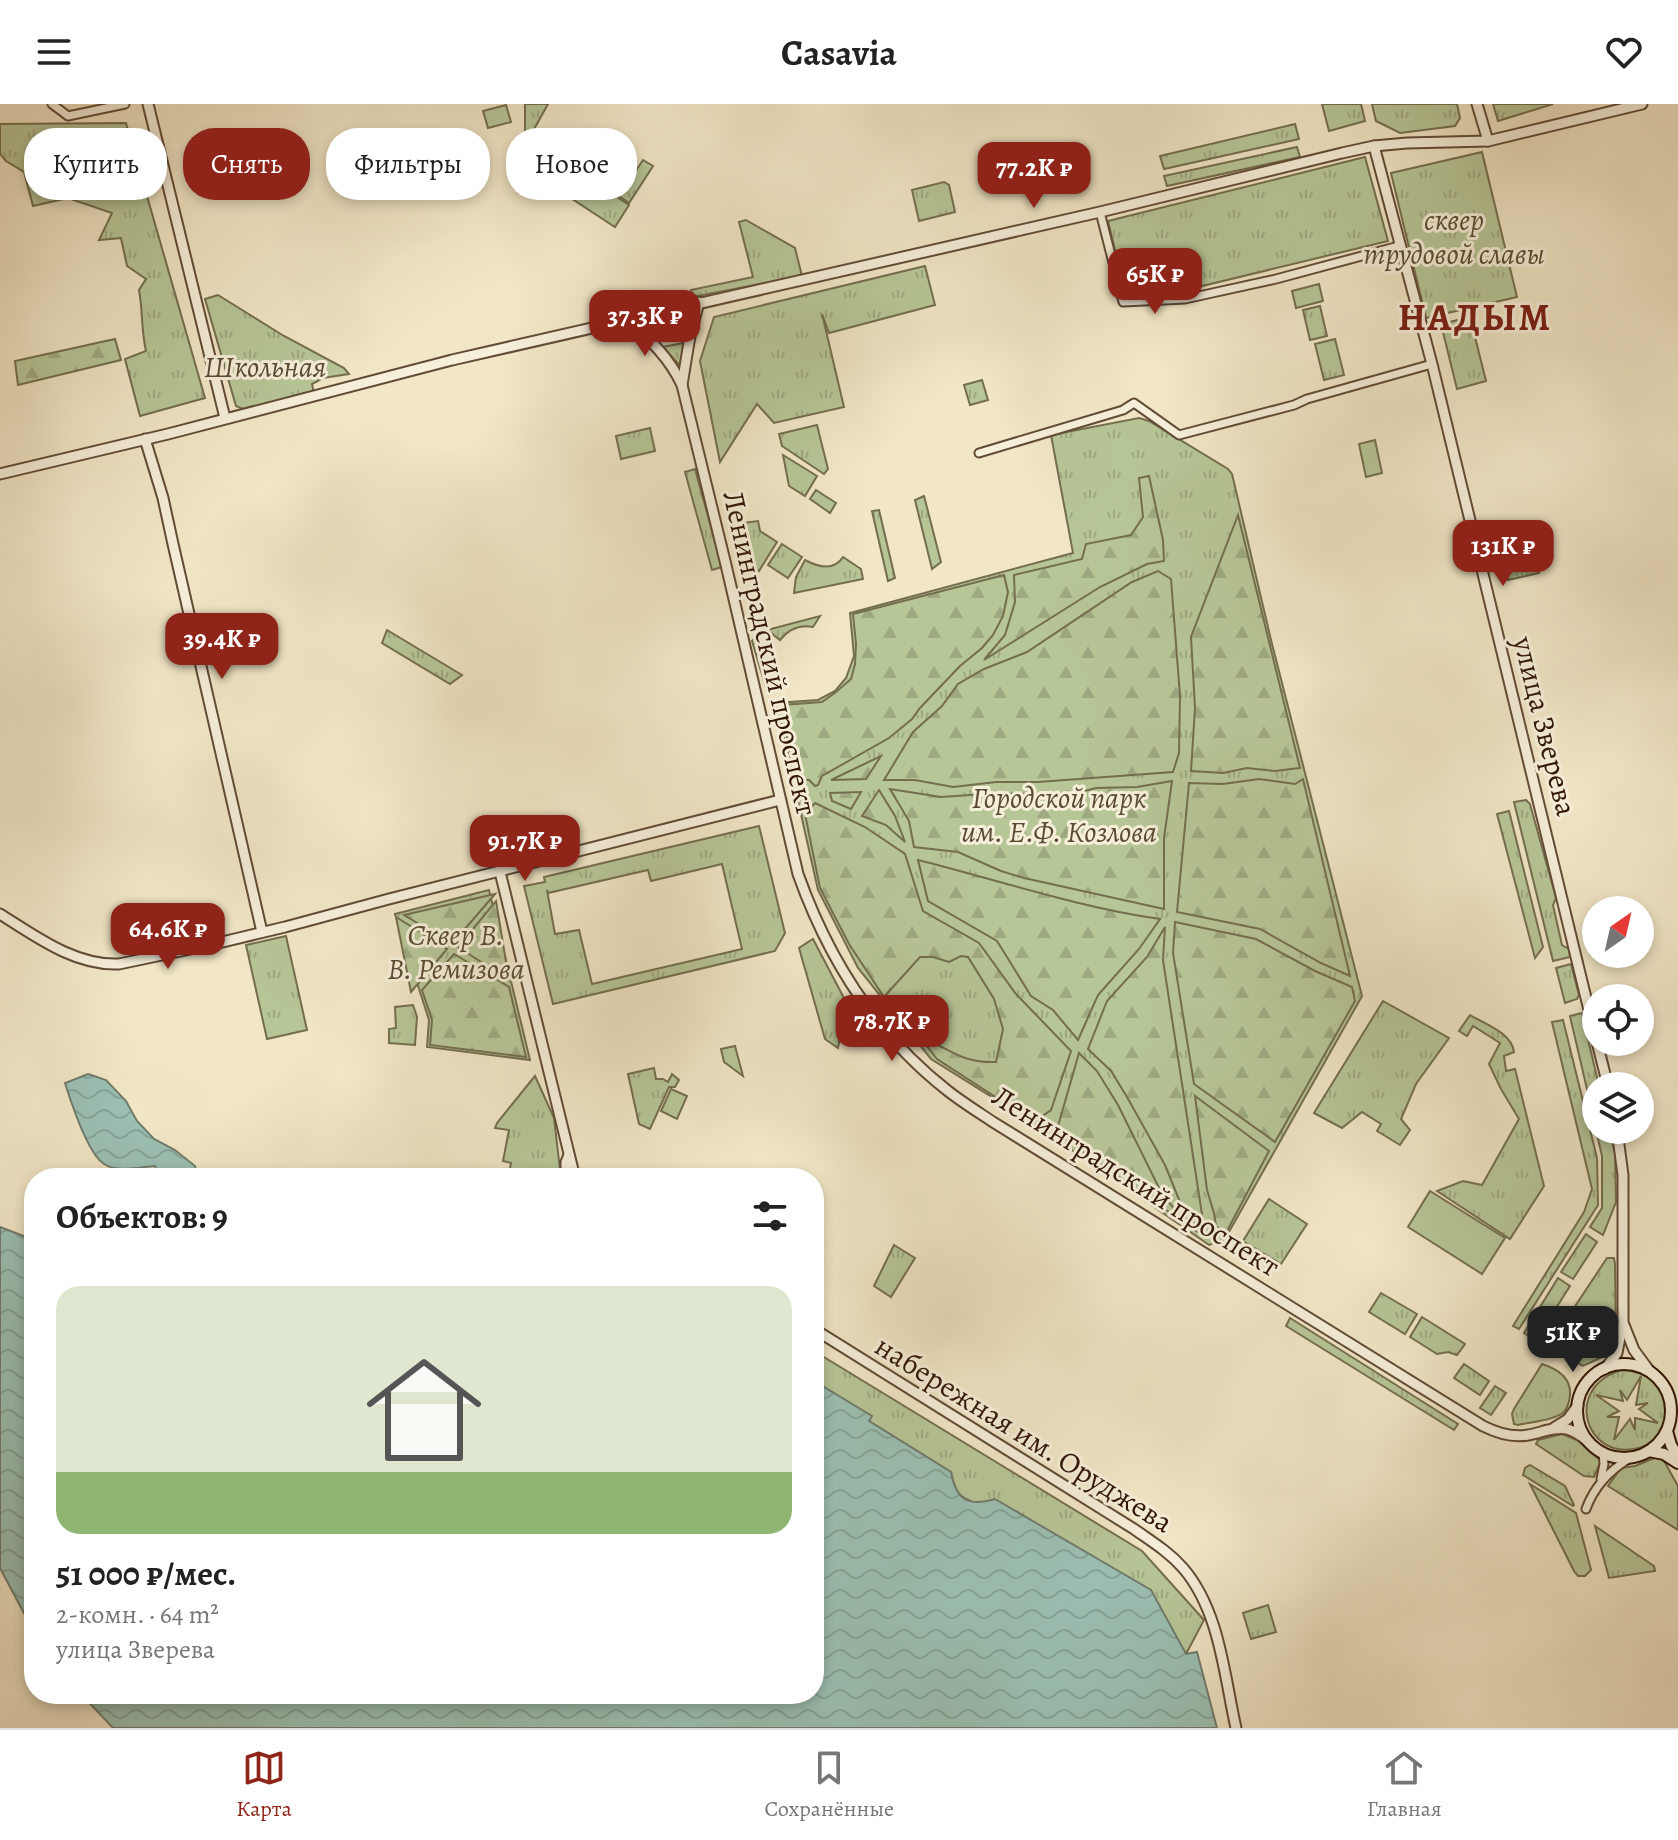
<!DOCTYPE html>
<html lang="ru">
<head>
<meta charset="utf-8">
<style>
	body { margin:0; font-family:Alegreya,serif; background:#f6f6f6; color:#222; height:100vh; display:flex; flex-direction:column; font-size:30px; white-space:nowrap }
	* { box-sizing:border-box; margin:0 }
	p { font-size:26px; color:#767676 }
	.icon { flex:none; width:44px; height:44px; fill:none; stroke:currentColor; stroke-width:2; stroke-linecap:round; stroke-linejoin:round }
	.map { position:relative; flex:1; overflow:hidden }
	.sheet { position:absolute; left:24px; top:1064px; width:800px; height:536px; display:flex; flex-direction:column; background:#fff; border-radius:32px; box-shadow:0 4px 12px #0003 }
	.sheet>* { flex:none }
	.guide { position:absolute; left:24px; top:24px; width:800px; height:72px; display:flex; gap:16px }
	.needle { width:52px; rotate:34deg }
	.tools { position:absolute; left:1582px; top:792px; display:grid; gap:16px }
	.tools a { display:grid; place-items:center; width:72px; height:72px; border-radius:50%; background:#fff; box-shadow:0 4px 12px #0003; font-size:40px }
	.price { position:absolute; translate:-50% -68px; padding:0 18px; border-radius:16px; background:#8f2418; color:#fff; font-size:26px; line-height:52px; filter:drop-shadow(0 2px 4px #0008) }
	.price::after { content:''; position:absolute; left:50%; top:48px; width:24px; height:18px; margin-left:-12px; background:inherit; clip-path:polygon(0 0,100% 0,50% 100%) }
	.price.on { background:#222; color:#fff }
	ul { padding:0; list-style:none }
	li { display:grid; align-content:center; gap:16px; height:424px; padding:0 32px }
	li span { display:grid; place-items:center; height:248px; border-radius:24px; color:#555 }
	li>.icon { margin-inline-start:auto }
	span .icon { width:144px; height:144px; fill:#fffc; stroke-width:1 }
	li b { font-size:34px }
	h2 { display:flex; justify-content:space-between; align-items:center; height:96px; padding:0 32px; font-size:34px }
	.tag { padding:0 28px; border-radius:32px; background:#fff; box-shadow:0 4px 12px #0003; font-size:28px; line-height:72px }
	.tag.on { background:#8f2418; color:#fff }
	header { display:flex; justify-content:space-between; align-items:center; height:104px; padding:0 32px; background:#fff; font-size:36px; font-weight:700 }
	.dock { display:flex; justify-content:space-around; align-items:center; height:112px; border-top:2px solid #e0e0e0; background:#fff; font-size:22px; color:#767676 }
	.dock a { display:grid; justify-items:center; gap:4px }
	.dock .on { color:#8f2418 }
	.map>svg:first-child { display:block }
</style>
</head>
<body>
<header><svg class="icon" aria-label="menu" viewBox="0 0 24 24"><path d="M4 6h16M4 12h16M4 18h16"/></svg>Casavia<svg class="icon" aria-label="heart" viewBox="0 0 24 24"><path d="M12 20l-8-8c-3-5 5-10 8-4 3-6 11-1 8 4z"/></svg></header>
<div class="map">
<svg width="1678" height="1624" viewBox="0 0 1678 1624">
	<defs>
		<pattern id="grass-tufts" width="24" height="20" patternUnits="userSpaceOnUse" patternTransform="scale(2)"><rect width="24" height="20" fill="#b7c697"/><path d="M3 7l-1-3M5 7V3M7 7l1-3M15 17l-1-3M17 17v-4M19 17l1-3" fill="none" stroke="#9ea981"/></pattern>
		<pattern id="forest-firs" width="22" height="20" patternUnits="userSpaceOnUse" patternTransform="scale(2)"><rect width="22" height="20" fill="#b7c697"/><path d="M5 1l3.5 6h-7zM16 11l3.5 6h-7z" fill="#9ea981"/></pattern>
		<pattern id="water-waves" width="16" height="10" patternUnits="userSpaceOnUse" patternTransform="scale(2)"><rect width="16" height="10" fill="#9bc0b3"/><path d="M0 5q4-4 8 0t8 0" fill="none" stroke="#86a498"/></pattern>
	</defs>
	<rect width="100%" height="100%" fill="#f1e6c6"/>
	<filter id="stains"><feTurbulence type="fractalNoise" baseFrequency=".0025" numOctaves="4"/><feColorMatrix values="0 0 0 0 .2 0 0 0 0 .09 0 0 0 0 .02 0 0 0 .5 -.17"/></filter>
	<radialGradient id="worn" r=".72"><stop offset=".6" stop-color="#630" stop-opacity="0"/><stop offset="1" stop-color="#630" stop-opacity=".3"/></radialGradient>
	<g fill="url(#grass-tufts)" stroke="#746e4e" stroke-width="2" fill-rule="evenodd">
		<path d="M525 0H548L528 36 570 63 557 84 525 65Z"/>
		<path d="M1322 0H1361L1365 17 1329 27Z"/>
		<path d="M1372 0H1457L1460 14 1455 22 1400 29 1376 17Z"/>
		<path d="M1493 0H1553L1498 17Z"/>
		<path d="M126 19 205 294 140 312 125 255 146 247C141 226 143 207 139 186L146 175 127 162 121 134 99 136 112 109 68 94 33 102 24 68 6 57 0 50V20Z"/>
		<path d="M1295 20 1299 35 1164 65 1160 52Z"/>
		<path d="M1297 43 1300 53 1167 82 1164 72Z"/>
		<path d="M1482 48 1517 193 1426 214 1391 69Z"/>
		<path d="M1365 53 1388 137 1128 200 1108 117Z"/>
		<path d="M643 56 653 62 629 99 619 92Z"/>
		<path d="M574 65 629 101 615 123 560 87Z"/>
		<path d="M944 78 949 81 955 108 919 117 912 86Z"/>
		<path d="M746 116 795 144 802 172 693 193 691 186 753 173 739 118Z"/>
		<path d="M925 162 935 201 829 229 822 210 844 303 774 319 757 300 720 358 700 257 714 213Z"/>
		<path d="M1319 180 1323 197 1296 204 1292 187Z"/>
		<path d="M218 191 284 232 344 264 349 270 323 274 312 280 314 289 243 305 236 302 205 195Z"/>
		<path d="M1320 202 1327 232 1310 236 1303 206Z"/>
		<path d="M1470 213 1486 277 1457 285 1441 220Z"/>
		<path d="M1335 235 1344 271 1324 276 1315 240Z"/>
		<path d="M688 238 682 264 663 243Z"/>
		<path d="M982 276 988 296 970 301 964 281Z"/>
		<path d="M1139 314 1149 317 1228 365 1232 370 1271 536 1362 892 1225 1135 1209 1141 1024 1013 931 955 858 864 818 786 776 599 818 596 835 587 846 574 854 552 850 509 1073 449 1051 331Z"/>
		<path d="M817 321 828 365 824 370 782 342 779 330Z"/>
		<path d="M650 324 655 347 621 355 616 332Z"/>
		<path d="M783 351 817 372 805 392 789 382Z"/>
		<path d="M695 365 722 463 712 466 685 368Z"/>
		<path d="M816 386 836 399 830 409 810 395Z"/>
		<path d="M924 392 941 458 932 465 915 396Z"/>
		<path d="M879 406 895 474 888 477 872 407Z"/>
		<path d="M758 417 760 427 777 438 759 467 753 463 742 419Z"/>
		<path d="M1528 425 1539 469 1508 476 1498 432Z"/>
		<path d="M782 440 802 453 788 474 768 461Z"/>
		<path d="M843 453 861 465 863 475 794 489 796 473 805 456C818 463 834 467 843 453Z"/>
		<path d="M820 512 813 523C799 520 789 525 780 536L767 526Z"/>
		<path d="M387 526 462 571 450 580 382 539Z"/>
		<path d="M759 529 770 586 767 587 752 537Z"/>
		<path d="M1526 696 1530 700 1556 794 1553 801 1562 841 1569 845 1570 853 1553 857 1514 698Z"/>
		<path d="M1509 707 1543 843 1535 854 1497 710Z"/>
		<path d="M759 722 785 829 775 847 553 900 524 782 545 778 544 773ZM722 760 742 845 592 880 579 826 555 830 547 786 548 789 648 766 651 777Z"/>
		<path d="M489 786 530 956 427 943 429 916 395 810Z"/>
		<path d="M286 832 307 926 267 935 246 841Z"/>
		<path d="M813 835 846 898 838 944 825 935 799 844Z"/>
		<path d="M1571 860 1579 891 1577 895 1565 899 1556 864Z"/>
		<path d="M1383 897 1449 934 1416 980 1401 1015 1410 1026 1400 1041 1377 1027 1381 1020 1362 1008 1342 1024 1314 1009Z"/>
		<path d="M413 901 417 913 415 941 389 939V925L396 924 395 903Z"/>
		<path d="M1582 909 1599 982H1596V1024L1570 912Z"/>
		<path d="M1470 911C1485 920 1512 929 1514 948L1504 952 1506 967 1515 965 1544 1082 1510 1135 1437 1087 1463 1077 1482 1081 1519 1015 1501 985 1489 960 1500 939 1473 922 1467 932 1459 927Z"/>
		<path d="M1563 916 1597 1054 1598 1101 1519 1225 1513 1222 1584 1108 1592 1085 1552 918Z"/>
		<path d="M735 942 743 972 724 958 721 945Z"/>
		<path d="M654 964 656 975H663L668 978 672 970 679 976 675 983H669L650 1025 639 1020 628 970Z"/>
		<path d="M535 972 554 1014 561 1074H508L511 1059 503 1057 509 1026 495 1024 497 1019Z"/>
		<path d="M1596 1026H1609L1615 1049 1616 1098 1603 1131 1590 1123 1602 1104V1052Z"/>
		<path d="M1269 1095 1307 1120 1281 1160 1243 1137Z"/>
		<path d="M1586 1130 1597 1138 1573 1175 1561 1168Z"/>
		<path d="M894 1141 915 1154 891 1193 874 1182Z"/>
		<path d="M1607 1154H1614L1615 1160 1616 1240 1611 1249 1583 1262 1552 1245V1237Z"/>
		<path d="M1558 1174 1570 1182 1537 1234H1532L1524 1229Z"/>
		<path d="M1381 1189 1417 1210 1405 1230 1369 1208Z"/>
		<path d="M1422 1213 1465 1240 1457 1251 1448 1248 1437 1250 1410 1233Z"/>
		<path d="M1290 1214 1458 1320 1454 1326 1286 1222Z"/>
		<path d="M814 1247 1142 1447 1204 1516 1186 1550 1172 1527 979 1400C959 1394 955 1389 951 1368L869 1317 871 1312 814 1277Z"/>
		<path d="M1464 1260 1489 1277 1480 1291 1454 1274Z"/>
		<path d="M1542 1260C1561 1266 1574 1277 1569 1297 1568 1302 1566 1306 1563 1309 1551 1317 1531 1318 1518 1321L1514 1320 1512 1310 1514 1305Z"/>
		<path d="M1622 1266C1653 1267 1678 1292 1663 1324 1657 1335 1647 1343 1634 1345 1585 1354 1563 1283 1622 1266ZM1641 1272 1636 1301 1648 1299 1639 1305 1658 1319 1635 1314V1326L1630 1315 1614 1336 1619 1313H1607L1619 1307 1596 1291 1623 1297 1620 1286 1627 1296Z"/>
		<path d="M1495 1282 1506 1289 1491 1311 1480 1304Z"/>
		<path d="M1562 1330 1577 1336 1601 1357 1594 1373 1584 1372 1536 1340 1538 1336Z"/>
		<path d="M1657 1353 1663 1355 1678 1382V1426L1608 1382 1621 1364 1635 1362Z"/>
		<path d="M1530 1361 1565 1382 1574 1401 1573 1402 1523 1371 1525 1364Z"/>
		<path d="M1530 1380 1576 1409 1591 1466 1585 1472H1578L1574 1467Z"/>
		<path d="M1595 1422 1654 1462 1655 1467 1609 1474Z"/>
		<path d="M1268 1501 1276 1528 1251 1535 1243 1509Z"/>
	</g>
	<g fill="url(#forest-firs)" stroke="#746e4e" stroke-width="2">
		<path d="M115 235 121 256 18 281 15 257Z"/>
		<path d="M1149 372 1163 436 1164 457 1147 460 1100 483 984 556 1005 531 1015 498 1014 471 1082 455 1086 440 1131 431 1143 413 1139 374Z"/>
		<path d="M1238 411 1300 664 1275 667 1247 664 1223 669 1191 667 1195 604 1191 533Z"/>
		<path d="M1158 467 1171 475 1180 592 1179 649 1173 668 1038 678H996L953 683 915 676H884L913 628 942 602 958 580 984 565 1027 548 1132 478Z"/>
		<path d="M1004 471 1008 488 1003 512 993 531 982 544 960 562 920 604 912 615 889 634 822 672 818 681 815 682 809 676 794 675 782 601 822 598 836 588 851 575 855 560 856 540 853 510Z"/>
		<path d="M881 652 866 675 831 676Z"/>
		<path d="M1259 675 1295 680 1303 675 1350 872 1321 859 1260 825 1177 808 1189 679 1223 680Z"/>
		<path d="M1172 677 1164 734V805L1024 774 1001 767 958 748 914 743 909 717 890 685 941 693 1000 689 1030 691 1073 690 1096 684 1137 683Z"/>
		<path d="M879 686 895 712 905 738 886 721 862 712Z"/>
		<path d="M861 688 851 705 832 697 830 689Z"/>
		<path d="M815 699 865 723 905 750 923 807 979 839 1016 890 1071 947 1051 1006 1034 1018 937 955 920 933C951 945 960 959 996 958L1003 925 994 895 968 853 961 852 949 858 933 853H920L884 893 849 840 820 784 805 710Z"/>
		<path d="M918 756C998 776 1077 803 1160 815L1139 845 1098 891 1078 936 1053 906 1031 892 997 837 928 797Z"/>
		<path d="M495 790 452 840 404 811Z"/>
		<path d="M496 797 509 876 458 843Z"/>
		<path d="M396 813 447 845 411 888Z"/>
		<path d="M1175 818 1256 835 1315 867 1352 883 1355 897 1275 1038 1194 980 1173 849Z"/>
		<path d="M1165 823 1163 856 1203 1117 1182 1103 1165 1061 1127 993 1111 967 1088 945 1107 897 1147 853Z"/>
		<path d="M454 850 509 883 526 953 430 941 432 916 422 886Z"/>
		<path d="M1079 949 1097 967 1118 1001 1161 1088 1178 1110 1202 1123 1205 1133 1056 1029Z"/>
		<path d="M1195 992 1269 1047 1226 1129 1216 1122 1214 1109 1207 1086Z"/>
	</g>
	<g fill="#b7c697" stroke="#746e4e" stroke-width="2">
		<path d="M506 1 511 18 488 24 483 7Z"/>
		<path d="M1375 336 1382 369 1366 373 1359 340Z"/>
		<path d="M671 985 687 992 677 1015 661 1007Z"/>
		<path d="M1430 1087 1505 1134 1482 1170 1408 1123Z"/>
	</g>
	<g fill="url(#water-waves)" stroke="#717c6e" stroke-width="2">
		<path d="M88 970 106 976 126 997 137 1017 154 1035 175 1046 195 1062 198 1074H158L155 1062C140 1063 117 1069 104 1060 87 1049 71 998 65 979Z"/>
		<path d="M0 1123 34 1136V1528L0 1464Z"/>
		<path d="M814 1277 872 1312 869 1317 951 1368C956 1396 968 1403 995 1395L1151 1486 1186 1550 1197 1548 1217 1624H113L81 1590H814Z"/>
	</g>
	<g fill="none" stroke-linecap="round" stroke-linejoin="round">
		<g stroke="#624b36" stroke-width="11">
			<g id="minor">
				<path d="M52 0 68 12 125 0"/>
				<path d="M1100 108 1123 198 1185 195 1276 175 1399 142"/>
				<path d="M979 349 1123 306 1134 299 1179 331 1294 301 1307 295 1432 260"/>
				<path d="M565 1074V1058L568 1051"/>
				<path d="M1601 1375 1604 1360 1603 1349"/>
				<path d="M1586 1405C1594 1383 1610 1366 1630 1354"/>
			</g>
		</g>
		<g stroke="#624b36" stroke-width="13">
			<g id="tertiary">
				<path d="M148 0 225 314"/>
				<path d="M1477 0 1488 37"/>
				<path d="M1374 42 1432 260 1596 935"/>
				<path d="M627 215C649 235 669 253 682 281L726 461 798 770C828 854 876 931 948 987 962 998 978 1008 993 1018L1483 1322C1497 1329 1512 1334 1528 1331 1541 1329 1554 1322 1567 1325 1576 1327 1583 1333 1590 1339"/>
				<path d="M682 281 690 232 699 198"/>
				<path d="M145 335 163 394 173 440 262 828"/>
				<path d="M0 370 168 330 452 256 1100 108 1342 49 1374 42 1407 39 1488 37 1642 0"/>
				<path d="M500 768 575 1074"/>
				<path d="M0 810C35 832 75 862 119 860L214 840 285 823 389 795 780 696"/>
				<path d="M1597 938 1608 982"/>
				<path d="M1624 1221 1634 1246 1651 1269"/>
				<path d="M814 1225 1134 1425C1151 1437 1169 1448 1183 1464 1220 1507 1224 1571 1236 1624"/>
				<path d="M1605 1265 1617 1249 1623 1218V1071L1617 1026"/>
				<path d="M1555 1323 1568 1315 1578 1301"/>
			</g>
		</g>
		<g stroke="#321706" stroke-width="14">
			<g id="secondary">
				<circle cx="1624" cy="1307" r="47"/>
				<path d="M1667 1327 1671 1341 1678 1353"/>
				<path d="M1649 1347 1664 1350 1678 1359"/>
			</g>
		</g>
		<use href="#minor" stroke="#f6efda" stroke-width="7"/>
		<use href="#tertiary" stroke="#f6efda" stroke-width="9"/>
		<use href="#secondary" stroke="#f6efda" stroke-width="10"/>
	</g>
	<g text-anchor="middle" stroke-width="6" stroke-linejoin="round" paint-order="stroke">
		<g font-size="30" font-style="italic" fill="#5a4c32" stroke="#f6efda">
			<text x="1454" y="126">сквер<tspan x="1454" dy="34">трудовой славы</tspan></text>
			<text x="265" y="273">Школьная</text>
			<text x="1059" y="704">Городской парк<tspan x="1059" dy="34">им. Е.Ф. Козлова</tspan></text>
			<text x="456" y="841">Сквер В.<tspan x="456" dy="34">В. Ремизова</tspan></text>
		</g>
		<g font-size="30" fill="#321706" stroke="#f6efda">
			<text transform="translate(770 549) rotate(77)" y="10">Ленинградский проспект</text>
			<text transform="translate(1545 622) rotate(76)" y="10">улица Зверева</text>
			<text transform="translate(1136 1077) rotate(32)" y="10">Ленинградский проспект</text>
			<text transform="translate(1024 1330) rotate(32)" y="10">набережная им. Оруджева</text>
		</g>
		<g font-size="38" font-weight="bold" letter-spacing="2" fill="#7a1f14" stroke="#f6efda">
			<text x="1475" y="226">НАДЫМ</text>
		</g>
	</g>
	<rect width="100%" height="100%" filter="url(#stains)"/>
	<rect width="100%" height="100%" fill="url(#worn)"/>
</svg>
<div class="tools">
<a><svg class="needle" viewBox="-14 -14 28 28"><path d="M0-13l5 13h-10z" fill="#e53935"/><path d="M0 13l5-13h-10z" fill="#767676"/></svg></a>
<a><svg class="icon" aria-label="locate" viewBox="0 0 24 24"><circle cx="12" cy="12" r="6"/><path d="M12 2v4M12 18v4M2 12h4M18 12h4"/></svg></a>
<a><svg class="icon" aria-label="layers" viewBox="0 0 24 24"><path d="M12 4l9 5-9 5-9-5zM3 14l9 5 9-5"/></svg></a>
</div>
<b class="price" style="left:1034px;top:106px">77.2K ₽</b>
<b class="price" style="left:1155px;top:212px">65K ₽</b>
<b class="price" style="left:645px;top:254px">37.3K ₽</b>
<b class="price" style="left:1503px;top:484px">131K ₽</b>
<b class="price" style="left:222px;top:577px">39.4K ₽</b>
<b class="price" style="left:525px;top:779px">91.7K ₽</b>
<b class="price" style="left:168px;top:867px">64.6K ₽</b>
<b class="price" style="left:892px;top:959px">78.7K ₽</b>
<b class="price on" style="left:1573px;top:1270px">51K ₽</b>
<div class="guide">
<a class="tag">Купить</a>
<a class="tag on">Снять</a>
<a class="tag">Фильтры</a>
<a class="tag">Новое</a>
</div>
<section class="sheet">
<h2>Объектов: 9<svg class="icon" aria-label="filters" viewBox="0 0 24 24"><path d="M4 7h16M4 17h16"/><circle cx="9" cy="7" r="2"/><circle cx="15" cy="17" r="2"/></svg></h2>
<ul>
<li><span style="background:linear-gradient(#dfe7d0 75%,#8fb573 0)"><svg class="icon" aria-label="home" viewBox="0 0 24 24"><path d="M3 11l9-7 9 7M6 9v11h12V9"/></svg></span><div><b>51 000 ₽/мес.</b><p>2-комн. · 64 m²</p><p>улица Зверева</p></div></li>
</ul>
</section>
</div>
<nav class="dock">
<a class="on"><svg class="icon" aria-label="map" viewBox="0 0 24 24"><path d="M3 6l6-2 6 2 6-2v14l-6 2-6-2-6 2zM9 4v14M15 6v14"/></svg>Карта</a>
<a><svg class="icon" aria-label="saved" viewBox="0 0 24 24"><path d="M7 4h10v16l-5-4-5 4z"/></svg>Сохранённые</a>
<a><svg class="icon" aria-label="home" viewBox="0 0 24 24"><path d="M3 11l9-7 9 7M6 9v11h12V9"/></svg>Главная</a>
</nav>
</body>
</html>
